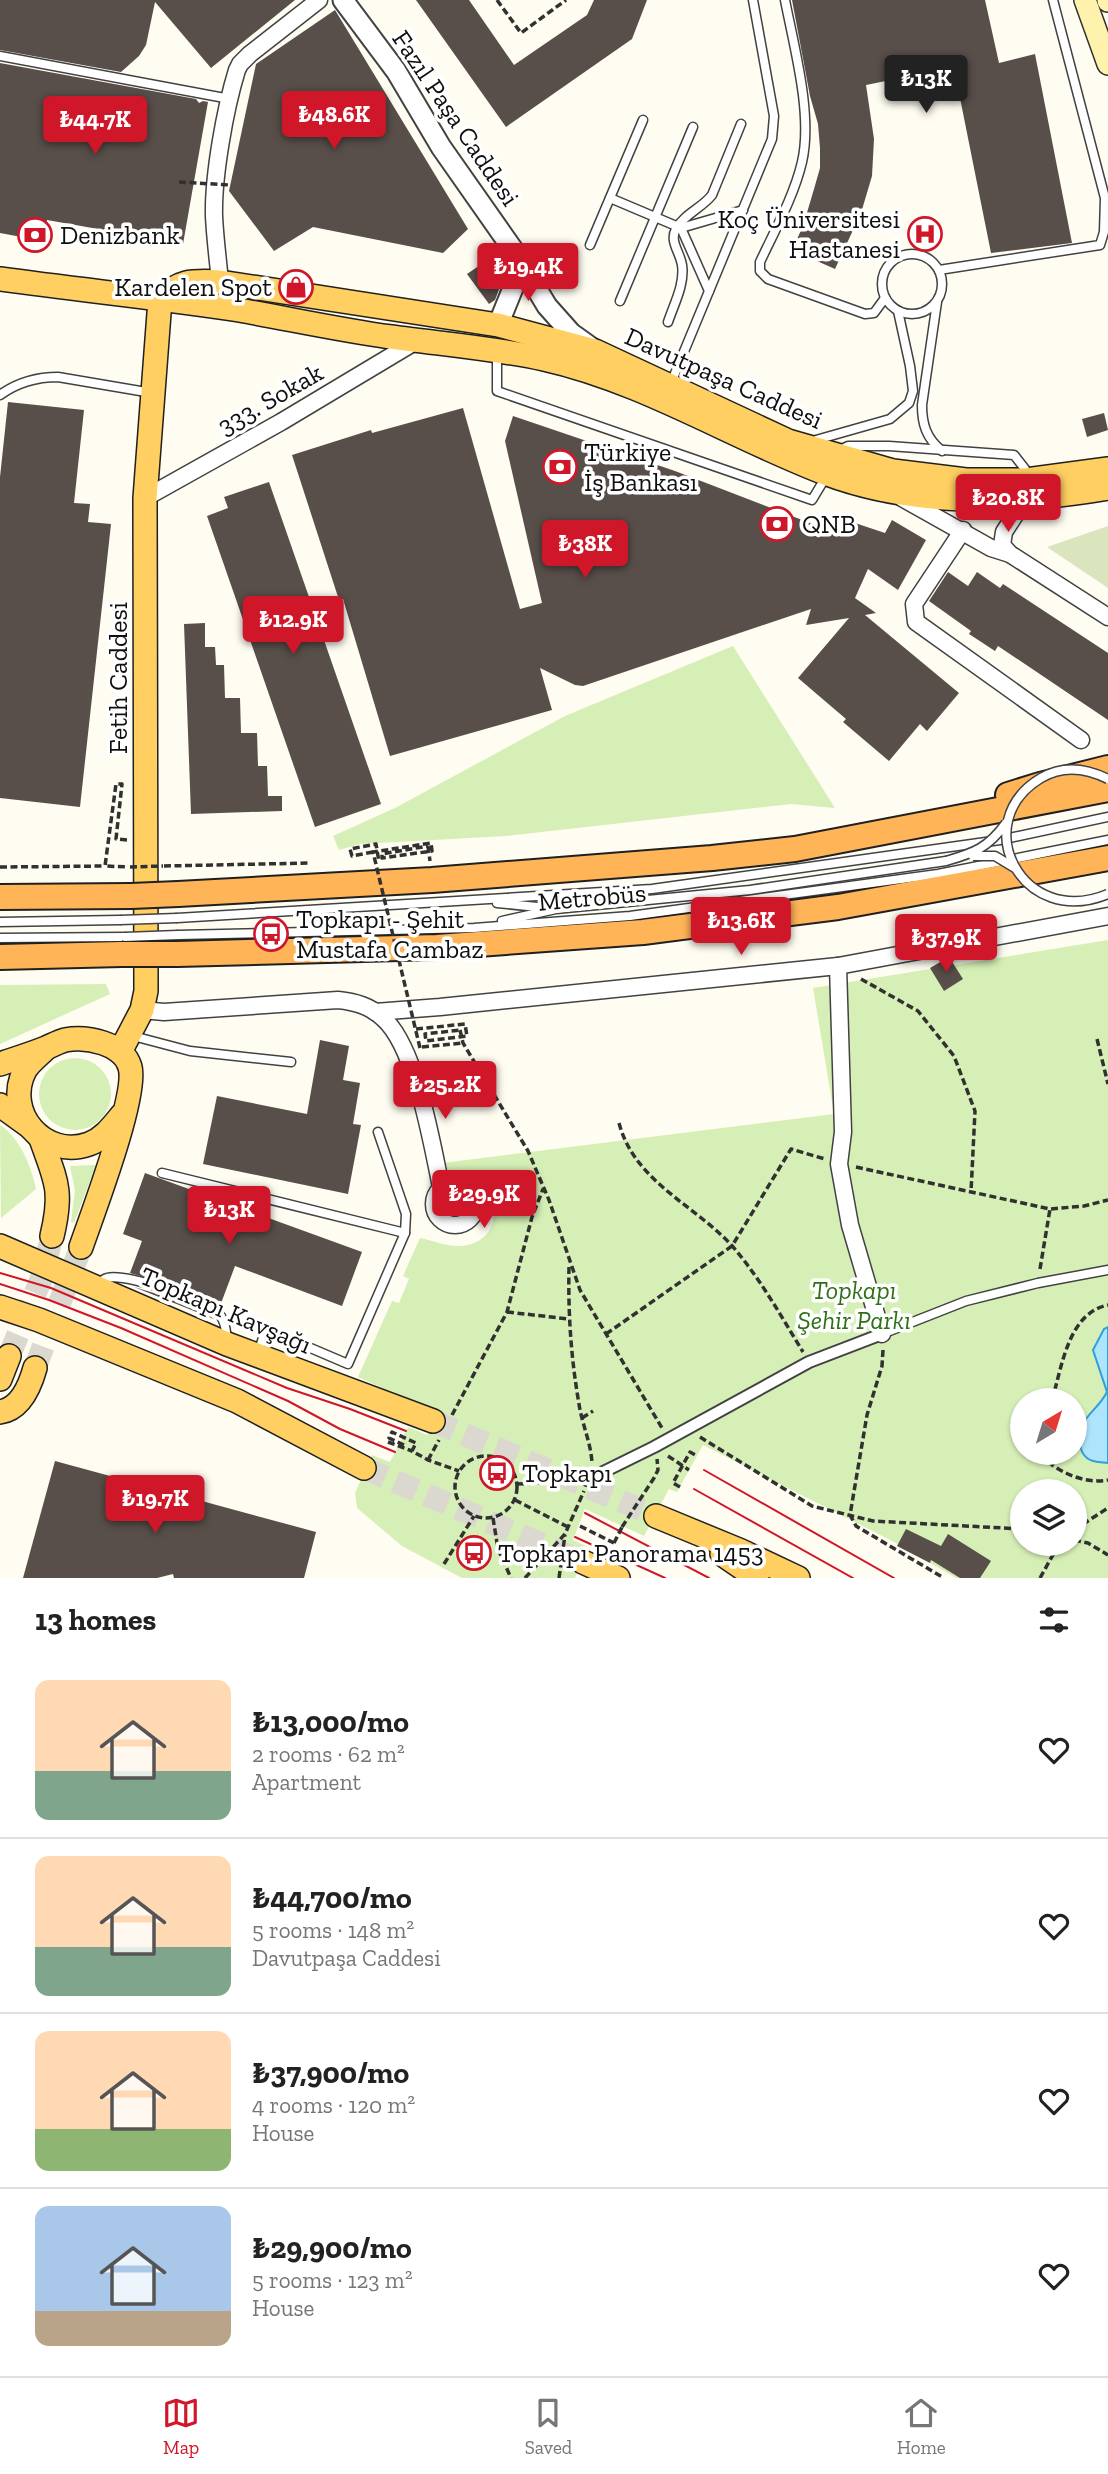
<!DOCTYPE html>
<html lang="en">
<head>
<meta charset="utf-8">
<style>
	body { margin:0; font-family:"Zilla Slab",serif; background:#f2f2f2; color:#222; height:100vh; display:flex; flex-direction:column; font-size:26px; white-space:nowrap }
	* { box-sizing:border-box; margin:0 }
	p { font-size:23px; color:#767676 }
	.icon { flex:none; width:38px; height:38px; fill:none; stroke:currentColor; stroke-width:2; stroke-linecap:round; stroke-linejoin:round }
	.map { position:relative; height:1578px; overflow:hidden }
	.drawer { display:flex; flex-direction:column; background:#fff; flex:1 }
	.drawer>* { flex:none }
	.needle { width:46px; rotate:38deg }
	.controls { position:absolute; left:1010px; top:1388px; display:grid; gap:14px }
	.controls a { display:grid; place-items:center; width:77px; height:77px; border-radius:50%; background:#fff; box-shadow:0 2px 5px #0004; font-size:35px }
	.price { position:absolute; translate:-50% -60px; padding:0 16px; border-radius:7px; background:#d01729; color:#fff; font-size:23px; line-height:46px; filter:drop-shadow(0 2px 4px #0008) }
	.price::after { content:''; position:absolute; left:50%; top:42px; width:21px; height:16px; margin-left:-10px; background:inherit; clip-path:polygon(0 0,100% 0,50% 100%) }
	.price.current { background:#222; color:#fff }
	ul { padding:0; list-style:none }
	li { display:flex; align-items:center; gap:21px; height:175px; padding:0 35px }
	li+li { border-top:2px solid #e0e0e0 }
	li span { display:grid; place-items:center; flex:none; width:196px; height:140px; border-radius:14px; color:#555 }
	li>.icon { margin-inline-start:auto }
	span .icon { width:84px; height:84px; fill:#fffc; stroke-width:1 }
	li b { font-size:30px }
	h2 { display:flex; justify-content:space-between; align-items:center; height:84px; padding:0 35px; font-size:30px }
	.dock { display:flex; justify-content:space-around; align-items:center; height:98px; border-top:2px solid #e0e0e0; background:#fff; font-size:19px; color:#767676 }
	.dock a { display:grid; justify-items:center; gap:4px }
	.dock .current { color:#d01729 }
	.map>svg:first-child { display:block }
</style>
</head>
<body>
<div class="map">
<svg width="1108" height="1578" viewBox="0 0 1108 1578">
	<rect width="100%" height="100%" fill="#fffcf1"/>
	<g fill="#d6efb6" fill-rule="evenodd">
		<path d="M733 646 835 808 791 804 506 836 360 844 339 850 333 836 395 808 565 716Z"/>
		<path d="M1108 940V1578H956L896 1543 703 1445 677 1492 669 1489 644 1536 585 1509 573 1540 588 1547 575 1578H462L402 1546 357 1508 355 1493 372 1455 390 1462 408 1427 427 1435 439 1414 358 1377 392 1301 399 1303 409 1279 403 1276 420 1238C435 1241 452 1249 468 1245 506 1235 498 1189 467 1176 461 1173 453 1174 446 1175L442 1163 834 1114 813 988ZM1022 1400H1074V1452H1022ZM1022 1491H1074V1544H1022Z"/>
		<path d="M106 984 110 994 0 1044V985Z"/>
		<circle cx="75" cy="1094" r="36"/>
		<path d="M0 1125C20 1138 31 1166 36 1189L1 1218Z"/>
		<path d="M96 1165 74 1223 71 1222 75 1190 70 1166Z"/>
	</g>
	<path fill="#dae5be" d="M1108 526V588L1047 547Z"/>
	<path fill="#afe4fd" stroke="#2ea0dc" stroke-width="2" d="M1108 1327V1463C1096 1462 1085 1462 1081 1449 1073 1419 1096 1414 1107 1392L1093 1350 1104 1329Z"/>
	<g fill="#594f4a">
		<path d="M0 0H295L211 68 155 2 146 45 139 56 121 72 0 50Z"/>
		<path d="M416 0H469L514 65 587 15 594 0H647L632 39 506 127Z"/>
		<path d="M792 0H985L999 63 1035 54 1072 243 991 253 958 88 949 77 935 71 866 85 874 139 872 176 861 213 835 269 792 250 803 226 814 189 820 168V148L818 124 810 96Z"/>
		<path d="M335 10 468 229 443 253 313 227 274 251 229 191 256 64Z"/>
		<path d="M0 63 196 99 199 103 203 101 208 102 183 244 47 220 43 241 0 233Z"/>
		<path d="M492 257 502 270 501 284 495 300 489 304 467 274Z"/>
		<path d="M8 402 84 410 74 503 90 504 88 522 111 524 80 807 0 798V477Z"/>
		<path d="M463 408 520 609 542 603 505 441 513 416 675 471 836 533 840 518 885 533 892 520 926 540 898 590 868 569 855 598 876 613 865 615 959 693 927 731 920 724 889 761 843 722 846 719 798 678 849 618 806 625 811 609 583 686 575 685 540 668 552 710 390 756 343 599 339 600 292 455 371 430 372 433Z"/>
		<path d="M1104 413 1108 430 1087 437 1082 419Z"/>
		<path d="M269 482 381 804 315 827 207 516 228 508 224 497Z"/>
		<path d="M948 572 968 586 977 572 1000 588 1003 584 1108 653V720L998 646 995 651 969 634 971 631 929 601Z"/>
		<path d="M205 623V647H215L216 665H224L225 698H240L241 733H257L258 766H267L268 796H282V811L191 814 184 624Z"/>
		<path d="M949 957 963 979 944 991 930 968Z"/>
		<path d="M320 1040 349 1046 343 1080 360 1083 353 1124 361 1125 348 1194 203 1164 217 1096 307 1114Z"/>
		<path d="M145 1173 362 1252 342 1306 235 1266 220 1306 182 1288 130 1273 142 1241 123 1234Z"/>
		<path d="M134 1287 177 1300 204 1312 214 1319Z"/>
		<path d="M55 1461 316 1532 304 1578H174L173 1574 157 1578H23Z"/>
		<path d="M906 1529 941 1546 948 1534 991 1561 980 1578H960L931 1560 930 1563 897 1546Z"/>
	</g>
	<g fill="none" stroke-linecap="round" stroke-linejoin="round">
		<g stroke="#dbd8cf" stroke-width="23" stroke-dasharray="23 11" stroke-linecap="butt">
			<path d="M9 1356 42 1277 52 1236"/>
			<path d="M35 1368 81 1247"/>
			<path d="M433 1421 656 1516"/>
			<path d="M364 1468 583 1562"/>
		</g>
		<g stroke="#424242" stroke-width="11">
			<g id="service">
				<path d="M785 0C794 47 813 115 802 162 794 196 775 230 760 262V271L768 279 865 314 874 313 885 298"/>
				<path d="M0 56 230 99"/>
				<path d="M610 198 681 228 743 210"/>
				<path d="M681 228 709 291"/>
				<path d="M590 245 643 120"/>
				<circle cx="912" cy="284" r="30"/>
				<path d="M939 270 1100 245 1104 232 1105 198 1053 0"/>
				<path d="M620 301 693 127"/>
				<path d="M937 302 922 405C922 424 926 438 942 451"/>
				<path d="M668 322C674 304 685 284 682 265 680 252 669 241 676 229 684 214 702 208 712 195L741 124"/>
				<path d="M497 354V391L812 500 827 475"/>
				<path d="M671 383 772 139 774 116 753 0"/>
				<path d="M0 395C18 382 36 377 58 377L152 393"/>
				<path d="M816 440 890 419 909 403 913 391 910 366 898 311"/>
				<path d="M840 450 848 446H889L1014 455 1025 469 1026 477"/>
				<path d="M497 903 547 908"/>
				<path d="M177 918 652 889 1000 840 1108 817"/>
				<path d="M502 921 556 909 750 890 946 861"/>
				<path d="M0 922 120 920"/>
				<path d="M178 935 474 928 630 916 938 874 1108 840"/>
				<path d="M0 938 125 937"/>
				<path d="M133 1036 190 1051 291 1062"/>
				<path d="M162 1173 405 1233"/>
				<path d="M98 1283C101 1281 104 1279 107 1278 127 1273 199 1299 216 1311 225 1318 226 1330 227 1341"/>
				<path d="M882 1334 966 1301 1038 1283 1108 1270"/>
				<path d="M258 1353 266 1329 348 1364 405 1233 406 1214 378 1132"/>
			</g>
		</g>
		<g stroke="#424242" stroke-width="14">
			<path id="pedestrian" d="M587 1480 654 1447 809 1362 882 1334"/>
		</g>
		<g stroke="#424242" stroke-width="19">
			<g id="minor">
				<path d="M220 282C218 260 215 238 214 216 213 176 225 109 237 70L240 64 250 54 319 0"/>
				<path d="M145 498 281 422 418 340"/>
				<path d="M902 498 991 548 1010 554 1108 617"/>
				<path d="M963 530 914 604 916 622 1081 740"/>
				<path d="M1010 554 1002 545 1004 532 1026 498"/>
				<path d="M838 966 843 1132 839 1164 850 1225 882 1334"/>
				<path d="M142 1010 164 1012 338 1000C356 1002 370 1006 383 1018 416 1047 432 1144 441 1187"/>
				<path d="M375 1012 440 1007 838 966 1108 916"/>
				<circle cx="455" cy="1204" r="21"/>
			</g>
		</g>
		<g stroke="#424242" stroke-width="23">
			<g id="tertiary">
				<path d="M343 0 396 71 441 147 514 251 547 306 571 333 592 348"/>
				<path d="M498 325 522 266"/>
			</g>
		</g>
		<g stroke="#313131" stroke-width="24">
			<g id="secondary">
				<path d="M1085 0 1108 64"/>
				<path d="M1108 0V1"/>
			</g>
		</g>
		<g stroke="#202020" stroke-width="26">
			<g id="primary">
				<path d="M0 279C79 290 160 298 239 310 290 319 340 330 391 337 442 344 493 348 544 359 643 381 731 437 825 473 915 507 1015 504 1108 488"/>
				<path d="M160 300C179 279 194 281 220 282L498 325 595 351 788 441 893 471 966 480H1026L1108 469"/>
				<path d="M44 1050C38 1056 29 1063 25 1070 3 1112 44 1160 89 1144 103 1139 112 1127 121 1116"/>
				<path d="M120 1052 142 1010 146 991 145 498 160 300"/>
				<path d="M0 1064C15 1059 31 1054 46 1048 53 1045 58 1042 65 1040 87 1036 123 1043 130 1067 138 1095 92 1215 81 1247"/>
				<path d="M0 1105 29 1126"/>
				<path d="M41 1139C56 1181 63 1190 52 1236"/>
				<path d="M0 1246 227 1344 433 1421"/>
				<path d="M0 1307 39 1320 237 1401 364 1468"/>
				<path d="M0 1379 9 1356"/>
				<path d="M0 1412C20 1409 30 1386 35 1368"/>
				<path d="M656 1516 741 1551 798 1578"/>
				<path d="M722 1554 757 1578"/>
				<path d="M583 1562 618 1578"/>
			</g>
		</g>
		<g stroke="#202020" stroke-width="28">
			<g id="trunk">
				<path d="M1008 795 1040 785 1108 768"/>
				<path d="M178 894 432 880 712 858 795 849 1108 789"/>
				<path d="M0 897 131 896"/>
				<path d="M177 954 437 947 643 932 838 907 1108 858"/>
				<path d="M0 957 122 954"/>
			</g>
		</g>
		<g stroke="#313131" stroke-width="3.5" stroke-dasharray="7 3.5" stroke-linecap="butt">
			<path d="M497 0 521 33 566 0"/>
			<path d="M127 840 116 839 122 784H116L105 866 128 867"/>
			<path d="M428 846 430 861"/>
			<path d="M373 852 352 856 350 849 376 844 379 862"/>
			<path d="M164 866 310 863"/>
			<path d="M0 867 105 866"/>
			<path d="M861 979 918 1011 954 1056 975 1111 971 1192"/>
			<path d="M460 1030 463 1043 528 1151 549 1200 580 1290 662 1428"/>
			<path d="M1097 1039 1108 1084"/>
			<path d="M422 1047 463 1043"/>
			<path d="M619 1123C635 1183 696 1205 734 1248 761 1280 781 1316 803 1352"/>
			<path d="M856 1167 1050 1209 1084 1206 1108 1200"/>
			<path d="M569 1267C568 1314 571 1358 579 1404 582 1424 591 1443 592 1463"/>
			<path d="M1040 1269 1050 1209"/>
			<path d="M507 1312 569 1319"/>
			<path d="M606 1334 732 1246 791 1149 825 1159"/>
			<path d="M883 1350 882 1366 867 1415 850 1515 856 1526 944 1578"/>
			<path d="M1052 1400C1062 1367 1068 1313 1108 1305"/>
			<path d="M452 1415 507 1312 532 1217 543 1189"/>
			<path d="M582 1418 593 1411"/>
			<path d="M700 1437 812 1506 873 1521 1022 1529"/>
			<path d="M388 1442 412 1451"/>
			<path d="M404 1445 389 1438 392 1432 416 1443 412 1451 428 1460 459 1471"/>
			<path d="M1046 1452 1047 1461C1063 1474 1086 1484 1108 1480"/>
			<circle cx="486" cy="1487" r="31"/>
			<path d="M668 1456 689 1470"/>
			<path d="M428 1460 439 1440"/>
			<path d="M517 1484 575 1481"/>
			<path d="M680 1487 673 1483 690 1452 697 1456"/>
			<path d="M515 1500 568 1527"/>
			<path d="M493 1518 498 1549 511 1578"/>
			<path d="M580 1526 614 1543"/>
			<path d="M622 1527 654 1478 658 1470 657 1459"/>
			<path d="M1074 1530 1108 1508"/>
			<path d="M1074 1540 1088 1543 1108 1555"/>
			<path d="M444 1564 474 1516"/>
			<path d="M525 1578 565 1534 584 1491"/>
			<path d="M559 1578 565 1535"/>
			<path d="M1040 1578 1059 1544"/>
		</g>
		<use href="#service" stroke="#fff" stroke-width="8"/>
		<use href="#pedestrian" stroke="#fff" stroke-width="10"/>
		<use href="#minor" stroke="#fff" stroke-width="16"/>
		<use href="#tertiary" stroke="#fff" stroke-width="19"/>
		<use href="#secondary" stroke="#fff2ac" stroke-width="21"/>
		<use href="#primary" stroke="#ffd061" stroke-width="23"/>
		<use href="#trunk" stroke="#ffb458" stroke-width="24"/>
		<g stroke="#d01729" stroke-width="2">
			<path d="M0 1273 51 1288 287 1388 350 1409 406 1431"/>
			<path d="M0 1284 49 1300 121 1328 288 1401 340 1429 395 1452"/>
			<path d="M704 1470 894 1578"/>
			<path d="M694 1489 853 1578"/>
			<path d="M585 1513 709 1578"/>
			<path d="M575 1537 665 1578"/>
		</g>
		<g stroke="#424242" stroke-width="11" stroke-linecap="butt">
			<g id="service-bridge">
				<path d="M1108 779C1086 768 1063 765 1041 778 967 822 1022 930 1108 894"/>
				<path d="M973 856H995L1015 868"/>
				<path d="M946 861C974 853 988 848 1006 823"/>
				<path d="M120 920 177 918"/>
				<path d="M125 937 178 935"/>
			</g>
		</g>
		<g stroke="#202020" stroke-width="28" stroke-linecap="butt">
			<g id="trunk-bridge">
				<path d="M131 896 178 894"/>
				<path d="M122 954H177"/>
			</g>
		</g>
		<g stroke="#313131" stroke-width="3.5" stroke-dasharray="7 3.5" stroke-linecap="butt">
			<path d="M179 182 230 185"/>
			<path d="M130 867 163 866"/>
			<path d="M416 1029 465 1024 467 1036 426 1041 425 1034 460 1030"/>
			<path d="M420 1048 373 852 431 843 432 851 382 858V854L428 846"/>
			<path d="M614 1543 622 1527"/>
		</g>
		<use href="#service-bridge" stroke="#fff" stroke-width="8"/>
		<use href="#trunk-bridge" stroke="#ffb458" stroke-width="24"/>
	</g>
	<defs>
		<g id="hospital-ring" transform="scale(1.75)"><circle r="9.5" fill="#fff" stroke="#d01729" stroke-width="1.5"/><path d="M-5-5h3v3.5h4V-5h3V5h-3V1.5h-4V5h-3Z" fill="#d01729"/></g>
		<g id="bank-ring" transform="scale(1.75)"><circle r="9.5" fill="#fff" stroke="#d01729" stroke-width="1.5"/><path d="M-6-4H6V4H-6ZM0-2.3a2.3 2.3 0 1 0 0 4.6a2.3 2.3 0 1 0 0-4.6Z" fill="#d01729"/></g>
		<g id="shop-ring" transform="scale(1.75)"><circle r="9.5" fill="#fff" stroke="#d01729" stroke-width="1.5"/><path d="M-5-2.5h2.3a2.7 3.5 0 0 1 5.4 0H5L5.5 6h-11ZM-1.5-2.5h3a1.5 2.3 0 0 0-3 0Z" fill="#d01729"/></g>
		<g id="bus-ring" transform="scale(1.75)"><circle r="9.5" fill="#fff" stroke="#d01729" stroke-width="1.5"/><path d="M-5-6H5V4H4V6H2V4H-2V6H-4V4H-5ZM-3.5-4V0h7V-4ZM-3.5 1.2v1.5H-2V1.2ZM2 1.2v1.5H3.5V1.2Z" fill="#d01729"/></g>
	</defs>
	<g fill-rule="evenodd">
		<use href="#hospital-ring" x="925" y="234"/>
		<use href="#bank-ring" x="35" y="235"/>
		<use href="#shop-ring" x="296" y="287"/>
		<use href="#bank-ring" x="560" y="467"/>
		<use href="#bank-ring" x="777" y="524"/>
		<use href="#bus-ring" x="271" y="934"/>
		<use href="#bus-ring" x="497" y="1473"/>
		<use href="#bus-ring" x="474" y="1553"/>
	</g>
	<g text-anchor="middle" stroke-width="7" stroke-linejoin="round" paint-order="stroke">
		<g font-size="26" fill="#0f0f0f" stroke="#fff">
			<text transform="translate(456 118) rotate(56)" y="9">Fazıl Paşa Caddesi</text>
			<text transform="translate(724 378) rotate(24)" y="9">Davutpaşa Caddesi</text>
			<text transform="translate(270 399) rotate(-30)" y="9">333. Sokak</text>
			<text transform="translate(118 678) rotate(-90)" y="9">Fetih Caddesi</text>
			<text transform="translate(592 897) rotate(-5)" y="9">Metrobüs</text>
			<text transform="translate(226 1310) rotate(23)" y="9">Topkapı Kavşağı</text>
		</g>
		<g font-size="26" fill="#0f0f0f" stroke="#fff" text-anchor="start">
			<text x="900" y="228" text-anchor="end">Koç Üniversitesi<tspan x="900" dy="30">Hastanesi</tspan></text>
			<text x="60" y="244">Denizbank</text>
			<text x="272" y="296" text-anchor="end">Kardelen Spot</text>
			<text x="584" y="461">Türkiye<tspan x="584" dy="30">İş Bankası</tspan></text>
			<text x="802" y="533">QNB</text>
			<text x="296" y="928">Topkapı - Şehit<tspan x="296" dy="30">Mustafa Cambaz</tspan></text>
			<text x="522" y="1482">Topkapı</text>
			<text x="498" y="1562">Topkapı Panorama 1453</text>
		</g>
		<g font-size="26" font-style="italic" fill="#2e6f17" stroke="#fff">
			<text x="854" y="1299">Topkapı<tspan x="854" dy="30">Şehir Parkı</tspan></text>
		</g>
	</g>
</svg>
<div class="controls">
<a><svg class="needle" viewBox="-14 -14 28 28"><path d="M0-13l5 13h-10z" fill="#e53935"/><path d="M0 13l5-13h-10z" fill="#767676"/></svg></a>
<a><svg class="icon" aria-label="layers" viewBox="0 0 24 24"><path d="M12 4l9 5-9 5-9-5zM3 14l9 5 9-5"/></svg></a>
</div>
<b class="price current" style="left:926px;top:115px">₺13K</b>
<b class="price" style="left:334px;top:151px">₺48.6K</b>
<b class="price" style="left:95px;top:156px">₺44.7K</b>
<b class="price" style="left:528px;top:303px">₺19.4K</b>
<b class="price" style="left:1008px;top:534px">₺20.8K</b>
<b class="price" style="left:585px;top:580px">₺38K</b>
<b class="price" style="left:293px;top:656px">₺12.9K</b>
<b class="price" style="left:741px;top:957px">₺13.6K</b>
<b class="price" style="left:946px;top:974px">₺37.9K</b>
<b class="price" style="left:445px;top:1121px">₺25.2K</b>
<b class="price" style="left:484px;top:1230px">₺29.9K</b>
<b class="price" style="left:229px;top:1246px">₺13K</b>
<b class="price" style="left:155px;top:1535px">₺19.7K</b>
</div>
<section class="drawer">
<h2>13 homes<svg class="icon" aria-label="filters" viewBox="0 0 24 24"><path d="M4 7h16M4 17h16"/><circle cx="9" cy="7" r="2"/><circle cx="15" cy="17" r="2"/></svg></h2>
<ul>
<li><span style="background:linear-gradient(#ffd9b3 65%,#7fa58c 0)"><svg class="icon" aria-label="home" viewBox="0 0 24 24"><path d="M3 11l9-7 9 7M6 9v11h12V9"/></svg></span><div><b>₺13,000/mo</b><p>2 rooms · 62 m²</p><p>Apartment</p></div><svg class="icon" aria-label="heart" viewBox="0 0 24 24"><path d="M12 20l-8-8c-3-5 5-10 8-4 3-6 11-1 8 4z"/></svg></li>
<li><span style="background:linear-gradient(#ffd9b3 65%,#7fa58c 0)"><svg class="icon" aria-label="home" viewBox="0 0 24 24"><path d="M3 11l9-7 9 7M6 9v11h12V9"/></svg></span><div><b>₺44,700/mo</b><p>5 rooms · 148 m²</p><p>Davutpaşa Caddesi</p></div><svg class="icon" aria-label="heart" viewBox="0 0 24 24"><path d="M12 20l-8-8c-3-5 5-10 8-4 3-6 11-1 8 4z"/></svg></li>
<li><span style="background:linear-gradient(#ffd9b3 70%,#8fb573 0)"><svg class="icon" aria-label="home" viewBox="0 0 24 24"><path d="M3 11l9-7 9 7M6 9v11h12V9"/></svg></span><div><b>₺37,900/mo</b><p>4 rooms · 120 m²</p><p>House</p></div><svg class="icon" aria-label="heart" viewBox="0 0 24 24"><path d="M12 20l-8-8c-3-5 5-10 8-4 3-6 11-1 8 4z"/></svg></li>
<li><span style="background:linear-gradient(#a9c7e8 75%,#b9a48a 0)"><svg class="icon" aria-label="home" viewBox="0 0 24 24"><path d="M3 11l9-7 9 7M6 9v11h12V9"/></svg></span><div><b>₺29,900/mo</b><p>5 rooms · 123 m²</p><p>House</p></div><svg class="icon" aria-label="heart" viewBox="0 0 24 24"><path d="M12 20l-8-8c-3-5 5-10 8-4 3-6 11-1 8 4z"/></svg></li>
</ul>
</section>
<nav class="dock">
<a class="current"><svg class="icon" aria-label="map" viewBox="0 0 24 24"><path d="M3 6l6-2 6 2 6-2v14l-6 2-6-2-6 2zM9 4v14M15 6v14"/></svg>Map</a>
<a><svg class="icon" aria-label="saved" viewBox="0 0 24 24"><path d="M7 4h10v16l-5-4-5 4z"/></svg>Saved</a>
<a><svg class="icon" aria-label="home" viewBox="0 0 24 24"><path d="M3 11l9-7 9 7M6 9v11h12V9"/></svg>Home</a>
</nav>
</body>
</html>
